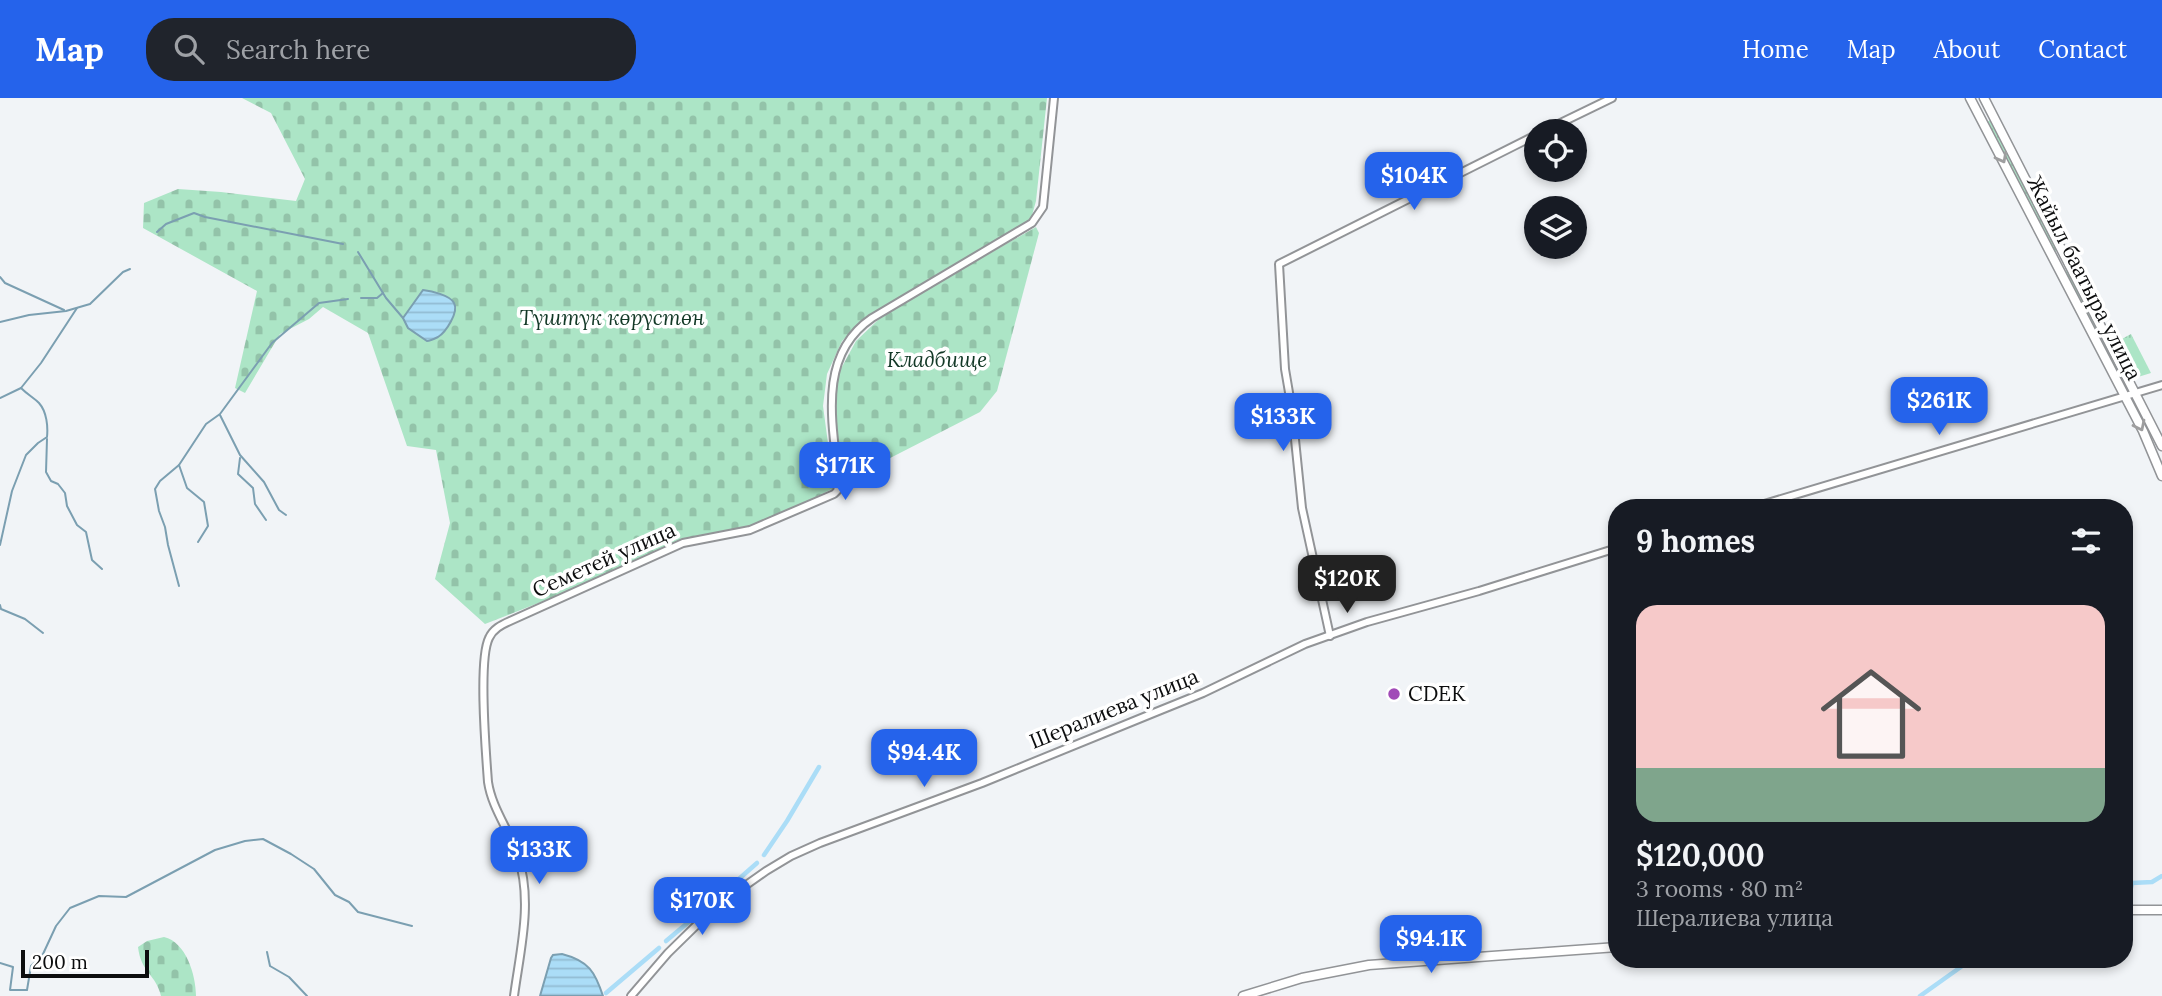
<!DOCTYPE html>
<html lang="en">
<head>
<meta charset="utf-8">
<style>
	body { margin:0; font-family:Lora,serif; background:#20242c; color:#f1f3f6; height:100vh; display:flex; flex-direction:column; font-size:26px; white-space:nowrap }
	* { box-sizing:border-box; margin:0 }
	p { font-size:23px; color:#9ea1a6 }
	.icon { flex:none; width:38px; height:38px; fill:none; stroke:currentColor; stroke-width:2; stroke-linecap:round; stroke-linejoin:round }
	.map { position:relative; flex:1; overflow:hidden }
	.side { position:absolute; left:1608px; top:401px; width:525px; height:469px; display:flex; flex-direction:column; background:#171b24; border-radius:28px; box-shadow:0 4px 10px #0003 }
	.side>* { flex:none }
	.fabs { position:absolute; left:1524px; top:21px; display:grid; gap:14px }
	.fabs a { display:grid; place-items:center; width:63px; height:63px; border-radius:50%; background:#171b24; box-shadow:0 4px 10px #0003; font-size:35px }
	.scale { position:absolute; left:21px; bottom:18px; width:128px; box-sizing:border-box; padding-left:7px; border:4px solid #0c0d0e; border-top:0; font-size:19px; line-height:24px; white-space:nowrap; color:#0c0d0e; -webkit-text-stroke:5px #fff; paint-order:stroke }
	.price { position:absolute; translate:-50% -60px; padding:0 16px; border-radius:14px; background:#2563eb; color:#fff; font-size:23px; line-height:46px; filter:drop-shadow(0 2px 4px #0008) }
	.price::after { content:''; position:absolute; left:50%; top:42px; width:21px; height:16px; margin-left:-10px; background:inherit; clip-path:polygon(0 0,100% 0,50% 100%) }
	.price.current { background:#222; color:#fff }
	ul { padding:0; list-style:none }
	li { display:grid; align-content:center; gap:14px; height:371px; padding:0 28px }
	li+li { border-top:2px solid #363941 }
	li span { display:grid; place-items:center; height:217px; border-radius:21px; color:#555 }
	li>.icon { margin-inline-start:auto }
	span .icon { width:126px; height:126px; fill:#fffc; stroke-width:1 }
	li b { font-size:30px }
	h2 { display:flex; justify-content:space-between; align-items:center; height:84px; padding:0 28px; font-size:30px }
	header { display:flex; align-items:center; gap:42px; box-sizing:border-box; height:98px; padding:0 35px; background:#2563eb; color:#fff }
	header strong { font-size:33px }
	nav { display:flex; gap:38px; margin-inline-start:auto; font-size:24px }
	.search { width:490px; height:63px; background:#20242c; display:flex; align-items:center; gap:18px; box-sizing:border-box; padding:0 24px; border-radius:28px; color:#9ea1a6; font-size:26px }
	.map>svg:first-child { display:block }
</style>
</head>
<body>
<header>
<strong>Map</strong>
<div class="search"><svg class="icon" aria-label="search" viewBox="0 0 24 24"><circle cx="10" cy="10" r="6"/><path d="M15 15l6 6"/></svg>Search here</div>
<nav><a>Home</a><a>Map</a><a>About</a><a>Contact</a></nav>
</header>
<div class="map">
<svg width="2162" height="898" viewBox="0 0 2162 898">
	<defs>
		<pattern id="grass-dots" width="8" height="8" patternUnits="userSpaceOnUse" patternTransform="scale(1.75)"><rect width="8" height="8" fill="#ace5c6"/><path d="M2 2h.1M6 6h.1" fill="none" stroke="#93c3a9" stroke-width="1.8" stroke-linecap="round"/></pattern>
		<pattern id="cemetery-stones" width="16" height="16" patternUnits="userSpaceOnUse" patternTransform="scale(1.75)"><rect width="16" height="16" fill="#ace5c6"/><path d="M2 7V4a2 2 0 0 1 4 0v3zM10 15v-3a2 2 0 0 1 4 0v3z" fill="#93c3a9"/></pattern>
		<pattern id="park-tufts" width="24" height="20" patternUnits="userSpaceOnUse" patternTransform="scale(1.75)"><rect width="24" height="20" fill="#ace5c6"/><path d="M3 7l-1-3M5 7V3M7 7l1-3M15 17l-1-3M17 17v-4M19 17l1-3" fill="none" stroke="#93c3a9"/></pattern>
		<pattern id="water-rules" width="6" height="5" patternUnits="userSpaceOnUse" patternTransform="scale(1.75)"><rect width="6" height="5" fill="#abddf7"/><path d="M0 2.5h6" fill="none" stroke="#92bcd3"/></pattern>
	</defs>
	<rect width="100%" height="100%" fill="#f1f4f7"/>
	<g fill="url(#grass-dots)">
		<path d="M1992 21 2059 151 2054 154 1987 24Z"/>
		<path d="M2069 172 2127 286 2125 288 2065 174Z"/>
	</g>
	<g fill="url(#cemetery-stones)">
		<path d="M242 0H1047L1036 103 1031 121 867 219 842 243 827 276 823 308 834 390 737 438 676 447 584 487 485 526 435 481 450 425 436 352 407 348 368 235 323 209 309 221 280 236 245 295 235 290 257 193 143 130 144 105 178 91 221 94 296 103 305 81 271 15Z"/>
		<path d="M1036 129 1039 135 997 293 980 314 855 378 843 381 833 304 837 278 856 243 878 222 913 199Z"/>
		<path d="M164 839C186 844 196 877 196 898H161C156 876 141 875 138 849L147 843Z"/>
	</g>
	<path fill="url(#park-tufts)" d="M2131 236 2151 275 2138 279 2120 242Z"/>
	<g fill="url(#water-rules)" stroke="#7b9fb1" stroke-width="2">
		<path d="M423 192C431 193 450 197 454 205 459 214 446 234 438 239 436 240 429 243 427 243L408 230 403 220Z"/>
		<path d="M562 856C589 863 595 874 603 898H540L551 860 553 857Z"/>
	</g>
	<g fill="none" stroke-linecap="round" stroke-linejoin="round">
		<g stroke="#7b9fb1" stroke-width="2">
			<path d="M157 134 166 126 194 115 205 119 343 146"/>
			<path d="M358 154 386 200 403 220"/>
			<path d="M0 179 5 185 64 212"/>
			<path d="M361 200H377L383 195"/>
			<path d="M0 224 29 217 66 213 90 206 123 174 130 171"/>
			<path d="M0 300 21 290 41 265 77 210"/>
			<path d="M220 317 240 357 264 384 279 412 286 417"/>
			<path d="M47 341 46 374 51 383 58 386 65 395 67 408 77 427 86 434 92 462 102 471"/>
			<path d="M240 360 238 376 253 390 255 406 266 422"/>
			<path d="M179 367 160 383 155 391 159 413 165 429 168 447 179 488"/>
			<path d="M198 444 208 428 204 404 187 390 179 367 206 326 220 316 272 245 319 205 348 201"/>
			<path d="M0 447 12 393 26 357 38 345 47 339C48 329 47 314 39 305 34 300 28 297 21 290"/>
			<path d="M0 507 1 511 25 521 43 535"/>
			<path d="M267 854 270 868 289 879 307 898"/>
			<path d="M0 865 13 869 10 892H27L31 868 43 856 56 828 70 810 99 798 126 799 215 752 245 743 263 741 291 756 314 771 335 797 349 804 358 814 412 828"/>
		</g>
		<g stroke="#abddf7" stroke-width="4.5">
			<path d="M764 757 787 723 819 669"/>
			<path d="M2130 794 2132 785 2152 784 2162 778"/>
			<path d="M715 802 757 765"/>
			<path d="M666 843 709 807"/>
			<path d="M606 895 659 850"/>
			<path d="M1920 898 1972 861"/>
		</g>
		<g stroke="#929497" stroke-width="10">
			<g id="minor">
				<path d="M1544 33 1612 0"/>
				<path d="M1751 410 2162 287"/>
				<path d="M1330 538 1302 410 1292 312 1285 271 1279 166 1536 37"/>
				<path d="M514 898C520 853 533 803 518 759 510 733 492 711 488 684 486 656 478 562 489 540 493 531 501 527 510 523L683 445 750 432 834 396 837 393 839 385C833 328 816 258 872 220L1032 125 1043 109 1054 0"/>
				<path d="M631 898 668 855 715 809 766 773 791 758 820 745 982 685 1156 614 1203 595 1305 546 1367 524 1479 493 1617 450"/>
			</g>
		</g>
		<g stroke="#929497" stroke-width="11">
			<g id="major">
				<path d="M1970 0 2143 333 2162 378"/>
				<path d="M1984 0 2162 348"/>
				<path d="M2124 812H2162"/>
				<path d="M1243 898 1302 880 1369 867 1617 849"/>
			</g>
		</g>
		<use href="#minor" stroke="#fff" stroke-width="6"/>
		<use href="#major" stroke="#fff" stroke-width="8"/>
	</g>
	<defs><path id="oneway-chevron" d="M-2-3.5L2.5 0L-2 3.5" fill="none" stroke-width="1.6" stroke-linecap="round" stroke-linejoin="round" transform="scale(1.75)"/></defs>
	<g stroke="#9e9e9f">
		<use href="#oneway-chevron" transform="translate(2002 60) rotate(62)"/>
		<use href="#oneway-chevron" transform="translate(2140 328) rotate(64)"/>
	</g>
	<circle fill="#a14ab7" stroke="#fff" stroke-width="2.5" cx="1394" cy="596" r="7"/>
	<g text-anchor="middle" stroke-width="7" stroke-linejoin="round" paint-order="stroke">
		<g font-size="21" fill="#0c0d0e" stroke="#fff">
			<text transform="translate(2084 180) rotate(63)" y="7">Жайыл баатыра улица</text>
			<text transform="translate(604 462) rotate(-24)" y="7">Семетей улица</text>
			<text transform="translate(1114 611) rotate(-22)" y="7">Шералиева улица</text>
		</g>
		<g font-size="21" font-style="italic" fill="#123826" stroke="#fff">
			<text x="612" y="227">Түштүк көрүстөн</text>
			<text x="937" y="269">Кладбище</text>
		</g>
		<g font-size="21" fill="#0c0d0e" stroke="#fff" text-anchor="start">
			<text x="1408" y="603">CDEK</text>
		</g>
	</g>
</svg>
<div class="fabs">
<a><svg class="icon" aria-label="locate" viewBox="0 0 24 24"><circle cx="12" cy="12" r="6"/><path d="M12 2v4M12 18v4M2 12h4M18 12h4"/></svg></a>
<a><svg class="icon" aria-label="layers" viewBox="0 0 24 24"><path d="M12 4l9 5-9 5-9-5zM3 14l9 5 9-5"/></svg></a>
</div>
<div class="scale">200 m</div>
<b class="price" style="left:1414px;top:114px">$104K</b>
<b class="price" style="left:1939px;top:339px">$261K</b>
<b class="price" style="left:1283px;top:355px">$133K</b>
<b class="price" style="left:845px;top:404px">$171K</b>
<b class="price current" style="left:1347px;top:517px">$120K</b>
<b class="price" style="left:924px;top:691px">$94.4K</b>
<b class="price" style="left:539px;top:788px">$133K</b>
<b class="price" style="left:702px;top:839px">$170K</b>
<b class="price" style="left:1431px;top:877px">$94.1K</b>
<section class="side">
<h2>9 homes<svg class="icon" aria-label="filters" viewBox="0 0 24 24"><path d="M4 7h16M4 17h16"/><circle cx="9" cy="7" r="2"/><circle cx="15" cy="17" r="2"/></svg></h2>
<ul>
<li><span style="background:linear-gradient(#f6c9c9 75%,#7fa58c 0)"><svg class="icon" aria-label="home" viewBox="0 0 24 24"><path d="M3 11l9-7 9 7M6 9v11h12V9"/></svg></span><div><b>$120,000</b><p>3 rooms · 80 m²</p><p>Шералиева улица</p></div></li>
</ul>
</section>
</div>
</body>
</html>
